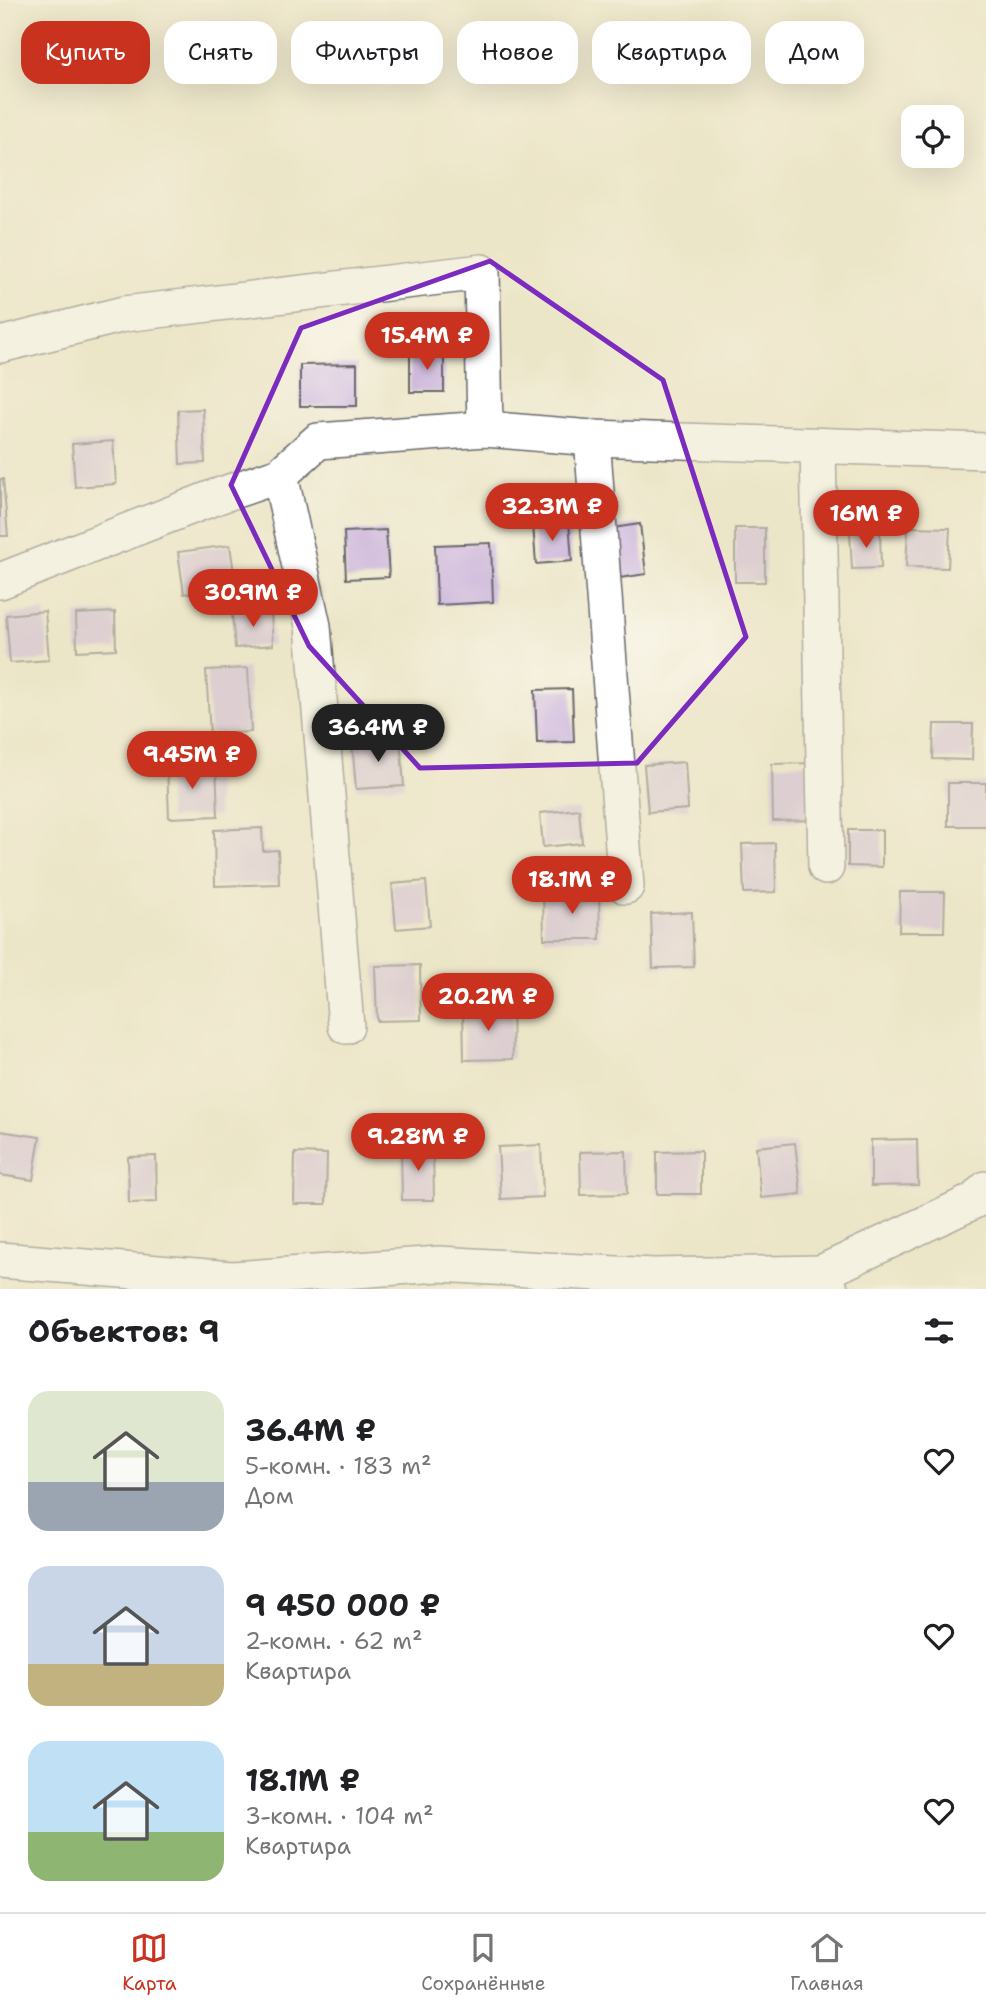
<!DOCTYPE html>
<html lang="ru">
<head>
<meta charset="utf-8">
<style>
	body { margin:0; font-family:"Shantell Sans",sans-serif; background:#f2f2f2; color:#202124; height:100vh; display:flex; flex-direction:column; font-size:26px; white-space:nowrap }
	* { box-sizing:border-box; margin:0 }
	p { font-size:23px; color:#757577 }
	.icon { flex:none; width:38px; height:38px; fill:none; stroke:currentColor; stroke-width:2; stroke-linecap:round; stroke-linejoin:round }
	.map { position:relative; height:1289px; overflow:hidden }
	.details { display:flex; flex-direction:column; background:#fff; flex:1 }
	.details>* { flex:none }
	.guide { position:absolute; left:21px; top:21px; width:945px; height:63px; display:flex; gap:14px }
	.fabs { position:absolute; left:901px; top:105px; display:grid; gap:14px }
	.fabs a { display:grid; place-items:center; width:63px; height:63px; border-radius:14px; background:#fff; box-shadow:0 7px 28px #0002; font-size:35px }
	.price { position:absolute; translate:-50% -60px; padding:0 16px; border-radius:24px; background:#c8321e; color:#fff; font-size:23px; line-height:46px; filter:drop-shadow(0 2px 4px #0008) }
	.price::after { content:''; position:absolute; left:50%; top:42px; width:21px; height:16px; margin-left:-10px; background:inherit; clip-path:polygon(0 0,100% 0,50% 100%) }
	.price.selected { background:#222; color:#fff }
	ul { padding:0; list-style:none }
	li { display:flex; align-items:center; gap:21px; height:175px; padding:0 28px }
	li span { display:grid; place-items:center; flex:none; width:196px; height:140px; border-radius:21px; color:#555 }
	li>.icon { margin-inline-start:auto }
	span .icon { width:84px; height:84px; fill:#fffc; stroke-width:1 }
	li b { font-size:30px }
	h2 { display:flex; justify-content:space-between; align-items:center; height:84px; padding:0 28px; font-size:30px }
	.pill { padding:0 24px; border-radius:21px; background:#fff; box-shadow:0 7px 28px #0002; font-size:24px; line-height:63px }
	.pill.selected { background:#c8321e; color:#fff }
	.menu { display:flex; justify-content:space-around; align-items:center; height:98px; border-top:2px solid #e0e0e0; background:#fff; font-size:19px; color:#757577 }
	.menu a { display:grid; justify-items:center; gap:4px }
	.menu .selected { color:#c8321e }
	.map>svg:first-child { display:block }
</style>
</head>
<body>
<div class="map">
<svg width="986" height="1289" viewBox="0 0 986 1289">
	<rect width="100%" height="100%" fill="#fbf7ec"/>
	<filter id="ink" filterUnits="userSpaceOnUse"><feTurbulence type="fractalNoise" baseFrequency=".0143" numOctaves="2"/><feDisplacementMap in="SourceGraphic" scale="14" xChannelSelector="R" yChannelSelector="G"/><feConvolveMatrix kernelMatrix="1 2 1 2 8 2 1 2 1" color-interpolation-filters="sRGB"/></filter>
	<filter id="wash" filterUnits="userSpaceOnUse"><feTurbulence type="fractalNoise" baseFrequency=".00686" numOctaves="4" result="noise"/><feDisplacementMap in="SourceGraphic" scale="28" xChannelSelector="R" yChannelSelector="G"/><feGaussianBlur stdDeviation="1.57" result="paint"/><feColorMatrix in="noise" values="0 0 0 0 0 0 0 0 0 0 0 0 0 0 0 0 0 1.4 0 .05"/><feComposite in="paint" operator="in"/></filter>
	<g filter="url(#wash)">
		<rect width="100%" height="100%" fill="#ece6c9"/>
		<g id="blocks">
			<g fill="#cab3db">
				<rect x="410" y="351" width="34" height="41"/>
				<path d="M357 364V406H300V365Z"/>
				<path d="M203 409 205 463 180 464 178 410Z"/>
				<path d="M113 441 116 484 75 487 72 444Z"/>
				<path d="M0 479H3L8 536H0Z"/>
				<path d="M569 521 572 561 536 564 533 524Z"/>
				<path d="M640 524 646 574 613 579 606 529Z"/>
				<path d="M908 527 950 528 948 568 906 567Z"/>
				<rect x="735" y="528" width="30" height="54"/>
				<path d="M386 530 389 577 346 579 344 532Z"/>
				<path d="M880 531 881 568 852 569 850 532Z"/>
				<path d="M491 543 493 602 437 605 435 545Z"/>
				<path d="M230 545 236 587 184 594 178 552Z"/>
				<path d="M45 611 49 660 10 663 6 615Z"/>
				<path d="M271 611 273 645 235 648 232 614Z"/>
				<path d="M115 612 116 649 77 651 76 614Z"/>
				<path d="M248 668 251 732 210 734 206 670Z"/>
				<path d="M572 689 574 742 537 743 535 690Z"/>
				<path d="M934 724H973L972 760 933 759Z"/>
				<path d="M400 738 404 786 356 789 352 742Z"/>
				<path d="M685 762 688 809 648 812 644 765Z"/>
				<path d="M817 763 819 820 773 821 772 764Z"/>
				<path d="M216 764 218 816 169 818 167 766Z"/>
				<rect x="948" y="783" width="38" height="43"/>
				<path d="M579 809 582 843 543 847 540 813Z"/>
				<path d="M262 828 263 851 278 850 279 884 215 886 214 830Z"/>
				<path d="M848 830H882V867L848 866Z"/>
				<path d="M775 843 776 892 744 893 742 844Z"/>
				<path d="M426 881 430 926 396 929 392 884Z"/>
				<path d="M543 892H599L600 939H544Z"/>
				<path d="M900 892H945L944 932H899Z"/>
				<path d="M692 912 694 967 653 968 651 914Z"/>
				<path d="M420 965 421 1020 377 1021 375 966Z"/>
				<path d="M512 1005 513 1059 464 1060 463 1007Z"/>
				<path d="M0 1131 40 1137 33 1180 0 1175Z"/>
				<path d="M917 1139 918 1185 871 1186V1140Z"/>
				<path d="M795 1143 801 1194 761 1198 756 1147Z"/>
				<path d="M541 1145 543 1197 501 1199 498 1147Z"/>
				<path d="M433 1146 434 1200H402L401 1147Z"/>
				<path d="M626 1151 627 1194 581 1195 580 1152Z"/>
				<path d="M701 1151V1194H657V1152Z"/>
				<path d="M295 1153 327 1154 326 1204H294Z"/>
				<path d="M156 1156 157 1202 129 1203 128 1157Z"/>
			</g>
		</g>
	</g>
	<g filter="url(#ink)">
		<use href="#blocks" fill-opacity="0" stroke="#69676d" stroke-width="2"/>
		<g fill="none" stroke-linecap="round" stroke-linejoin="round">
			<g stroke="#69676d" stroke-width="38">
				<g id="minor">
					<path d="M0 345 124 314 482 272 485 429"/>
					<path d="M592 438 626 886"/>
					<path d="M818 446 826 867"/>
					<path d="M280 475 313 626 346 1026"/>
					<path d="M0 581 215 497 280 475 318 441 485 429 592 438 986 451"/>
					<path d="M0 1260 232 1279 439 1264 653 1276 821 1273 830 1289"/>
					<path d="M821 1273 974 1201 986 1189"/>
				</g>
			</g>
			<use href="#minor" stroke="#fff" stroke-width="35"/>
		</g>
	</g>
	<path d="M0 0H986V1289H0ZM490 261 663 380 746 637 637 763 420 768 309 646 231 485 301 328Z" fill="#ece6c9" fill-opacity=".55" fill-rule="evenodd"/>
	<path fill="none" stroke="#7b2cbf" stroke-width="5" stroke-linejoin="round" d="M490 261 663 380 746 637 637 763 420 768 309 646 231 485 301 328Z"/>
</svg>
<div class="fabs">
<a><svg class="icon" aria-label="locate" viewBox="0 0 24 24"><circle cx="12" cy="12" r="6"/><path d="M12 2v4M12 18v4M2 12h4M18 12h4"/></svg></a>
</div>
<b class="price" style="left:427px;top:372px">15.4M ₽</b>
<b class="price" style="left:552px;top:543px">32.3M ₽</b>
<b class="price" style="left:866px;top:550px">16M ₽</b>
<b class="price" style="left:253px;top:629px">30.9M ₽</b>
<b class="price selected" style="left:378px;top:764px">36.4M ₽</b>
<b class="price" style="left:192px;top:791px">9.45M ₽</b>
<b class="price" style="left:572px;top:916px">18.1M ₽</b>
<b class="price" style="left:488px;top:1033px">20.2M ₽</b>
<b class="price" style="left:418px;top:1173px">9.28M ₽</b>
<div class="guide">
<a class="pill selected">Купить</a>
<a class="pill">Снять</a>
<a class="pill">Фильтры</a>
<a class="pill">Новое</a>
<a class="pill">Квартира</a>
<a class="pill">Дом</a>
</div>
</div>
<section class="details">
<h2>Объектов: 9<svg class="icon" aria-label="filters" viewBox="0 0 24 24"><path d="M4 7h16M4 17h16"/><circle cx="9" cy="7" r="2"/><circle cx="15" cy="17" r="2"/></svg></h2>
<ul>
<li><span style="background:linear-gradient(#dfe7d0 65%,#9aa5b1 0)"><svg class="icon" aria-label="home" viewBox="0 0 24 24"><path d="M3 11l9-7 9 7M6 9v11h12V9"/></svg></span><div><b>36.4M ₽</b><p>5-комн. · 183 m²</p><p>Дом</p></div><svg class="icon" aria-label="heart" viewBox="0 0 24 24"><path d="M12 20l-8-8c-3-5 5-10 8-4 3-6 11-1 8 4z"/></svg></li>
<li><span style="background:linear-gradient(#c9d6e8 70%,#c2b280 0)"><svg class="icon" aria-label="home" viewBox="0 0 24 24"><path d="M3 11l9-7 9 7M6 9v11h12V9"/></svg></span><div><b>9 450 000 ₽</b><p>2-комн. · 62 m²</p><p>Квартира</p></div><svg class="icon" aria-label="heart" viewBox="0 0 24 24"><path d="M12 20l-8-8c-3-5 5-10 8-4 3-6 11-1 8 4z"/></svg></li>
<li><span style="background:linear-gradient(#bfe0f5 65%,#8fb573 0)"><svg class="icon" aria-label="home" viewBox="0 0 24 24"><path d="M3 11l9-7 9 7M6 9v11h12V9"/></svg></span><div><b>18.1M ₽</b><p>3-комн. · 104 m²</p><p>Квартира</p></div><svg class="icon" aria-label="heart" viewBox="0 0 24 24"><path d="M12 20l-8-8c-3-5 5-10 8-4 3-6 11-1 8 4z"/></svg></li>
</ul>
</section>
<nav class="menu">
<a class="selected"><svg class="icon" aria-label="map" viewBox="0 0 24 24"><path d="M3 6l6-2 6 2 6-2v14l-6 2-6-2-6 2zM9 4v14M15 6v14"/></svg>Карта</a>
<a><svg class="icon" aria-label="saved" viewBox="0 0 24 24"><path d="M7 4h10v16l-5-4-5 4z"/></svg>Сохранённые</a>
<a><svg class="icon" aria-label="home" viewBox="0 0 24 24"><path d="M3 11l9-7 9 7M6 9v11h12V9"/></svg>Главная</a>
</nav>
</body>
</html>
